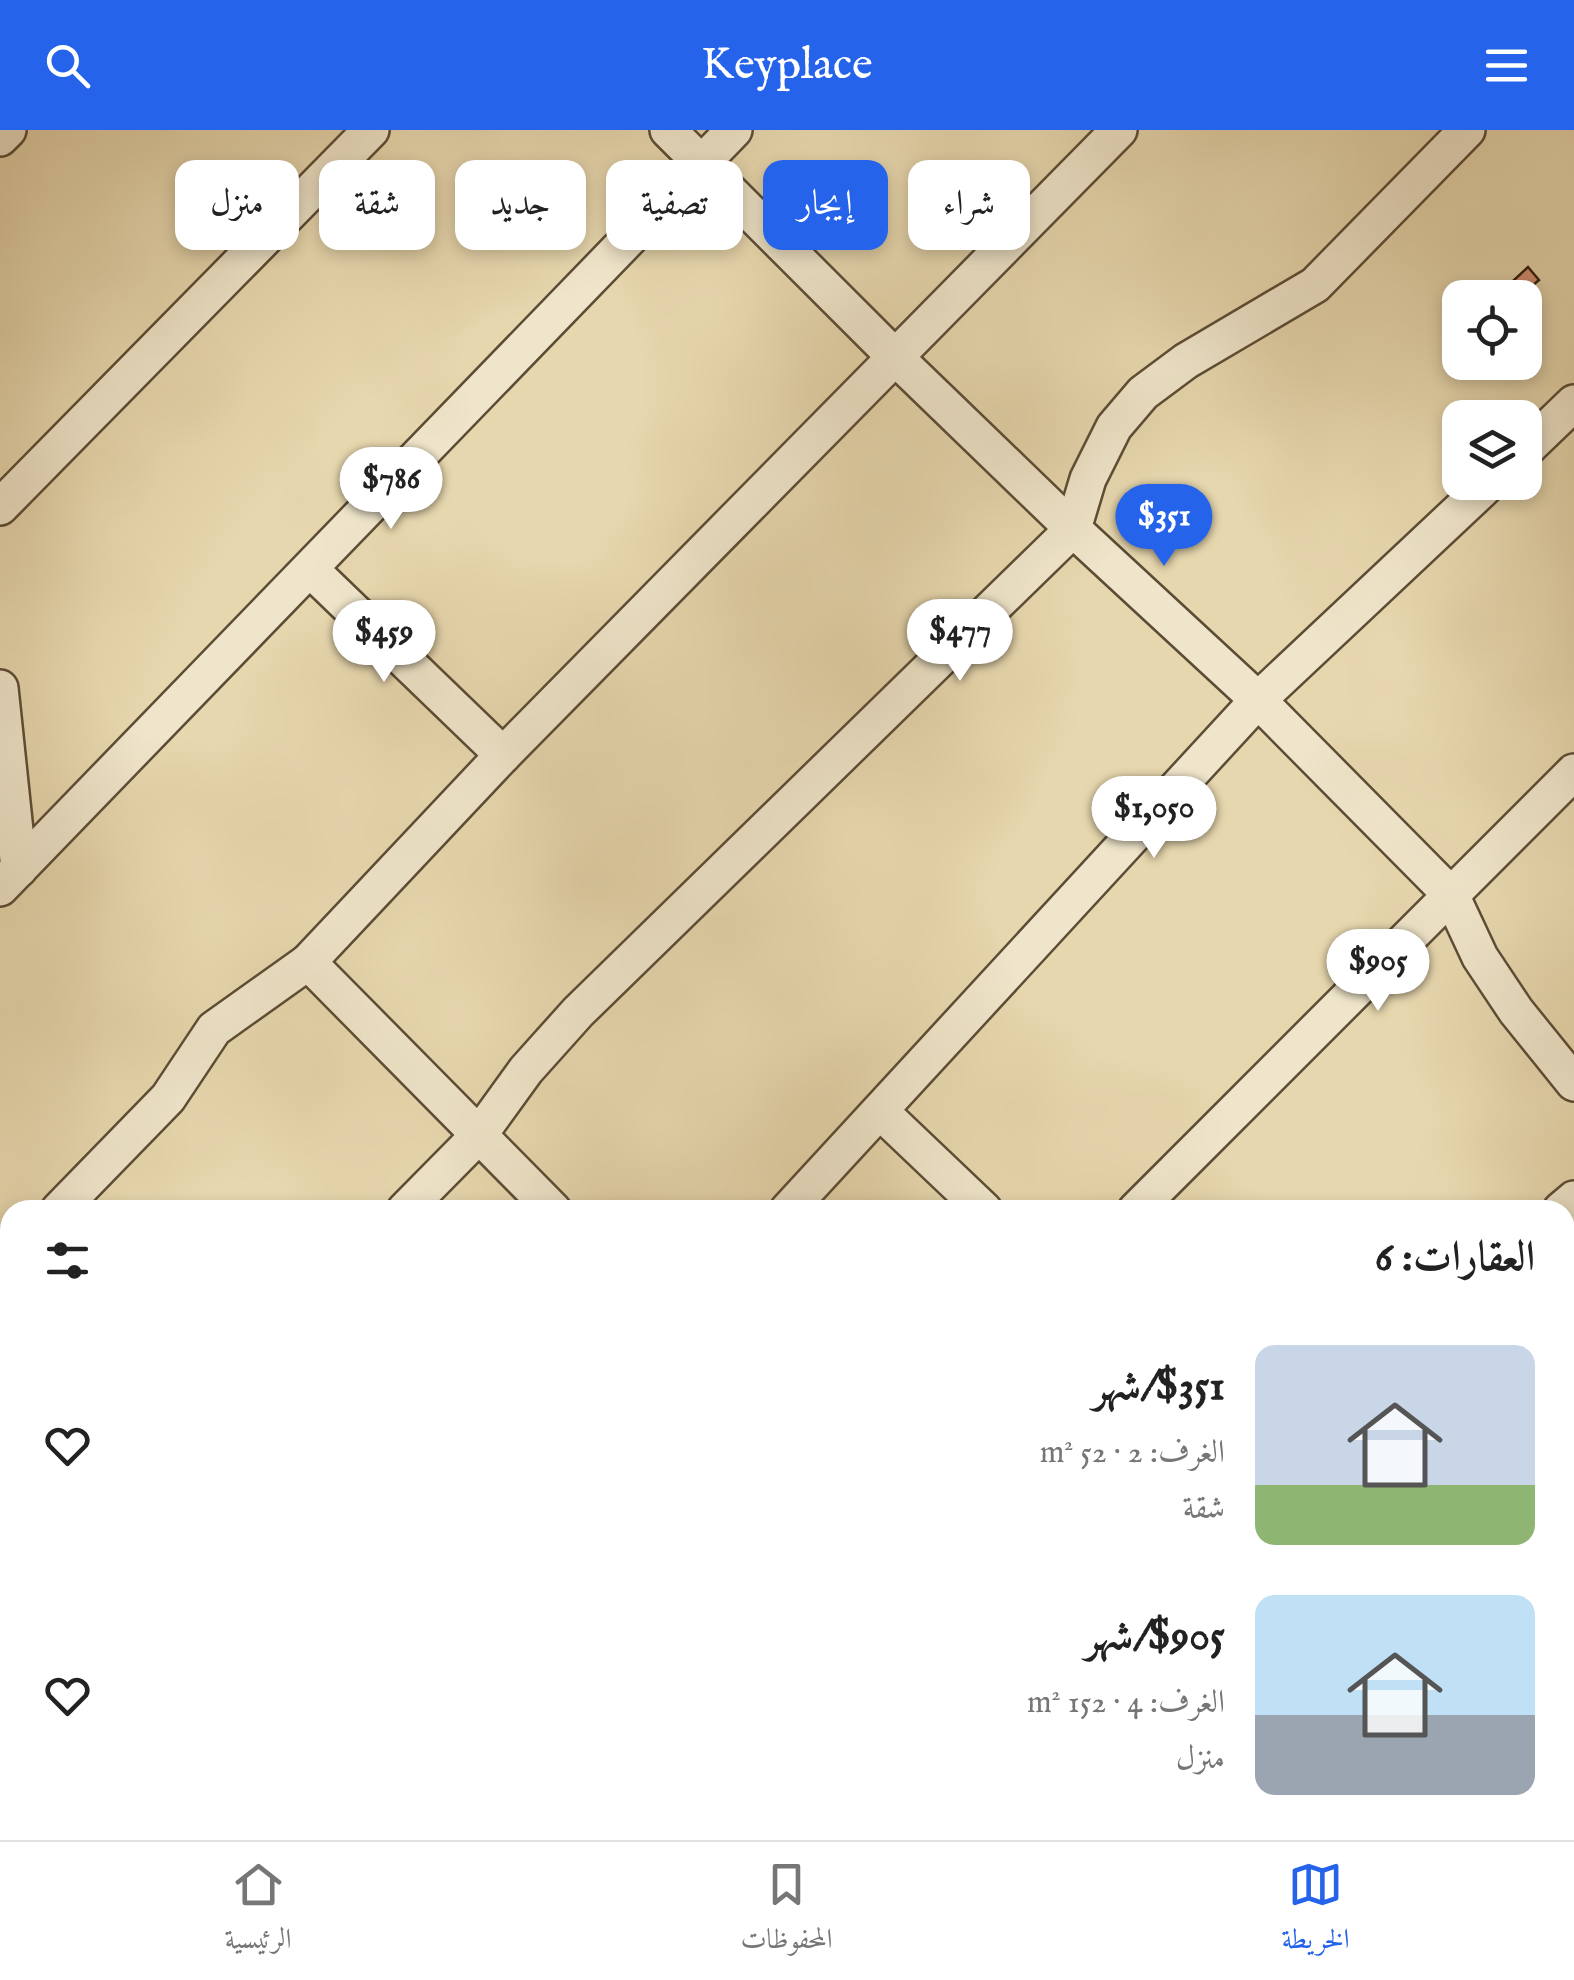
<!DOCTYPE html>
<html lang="ar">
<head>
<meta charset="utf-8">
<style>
	body { margin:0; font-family:"IM FELL English",Amiri,serif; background:#f2f2f2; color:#222; direction:rtl; height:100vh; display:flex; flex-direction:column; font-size:38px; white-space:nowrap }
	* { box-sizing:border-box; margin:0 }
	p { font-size:32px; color:#767676 }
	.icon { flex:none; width:55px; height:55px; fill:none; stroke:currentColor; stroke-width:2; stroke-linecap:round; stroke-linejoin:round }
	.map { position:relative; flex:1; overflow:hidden; direction:ltr }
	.drawer { position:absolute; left:0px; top:1070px; width:1575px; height:640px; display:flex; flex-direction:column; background:#fff; border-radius:30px 30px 0 0; box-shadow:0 5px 15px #0003; direction:rtl }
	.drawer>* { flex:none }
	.hud { position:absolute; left:30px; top:30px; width:1000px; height:90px; direction:rtl; display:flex; gap:20px }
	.controls { position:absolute; left:1442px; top:150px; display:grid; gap:20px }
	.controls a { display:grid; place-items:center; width:100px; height:100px; border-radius:20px; background:#fff; box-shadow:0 5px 15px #0003; font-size:50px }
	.price { position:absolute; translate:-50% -85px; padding:0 22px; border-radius:35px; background:#fff; color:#222; font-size:32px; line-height:65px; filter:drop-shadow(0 2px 5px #0008) }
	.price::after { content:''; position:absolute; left:50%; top:60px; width:30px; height:22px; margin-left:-15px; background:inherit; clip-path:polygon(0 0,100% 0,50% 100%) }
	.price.on { background:#2563eb; color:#fff }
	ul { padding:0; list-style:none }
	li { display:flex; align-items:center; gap:30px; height:250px; padding:0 40px }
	li span { display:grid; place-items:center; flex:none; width:280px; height:200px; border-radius:20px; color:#555 }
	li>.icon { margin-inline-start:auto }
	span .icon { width:120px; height:120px; fill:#fffc; stroke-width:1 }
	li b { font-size:42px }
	h2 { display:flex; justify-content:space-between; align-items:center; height:120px; padding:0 40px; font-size:42px }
	.tag { padding:0 35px; border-radius:20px; background:#fff; box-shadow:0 5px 15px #0003; font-size:35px; line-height:90px }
	.tag.on { background:#2563eb; color:#fff }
	header { display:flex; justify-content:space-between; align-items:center; height:130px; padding:0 40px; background:#2563eb; color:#fff; font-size:45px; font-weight:600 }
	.tabs { display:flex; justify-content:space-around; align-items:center; height:140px; border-top:2px solid #e0e0e0; background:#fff; font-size:28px; color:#767676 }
	.tabs a { display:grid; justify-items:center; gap:5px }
	.tabs .on { color:#2563eb }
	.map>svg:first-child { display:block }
</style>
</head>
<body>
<header><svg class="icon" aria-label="menu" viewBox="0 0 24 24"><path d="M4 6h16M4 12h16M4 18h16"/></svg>Keyplace<svg class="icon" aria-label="search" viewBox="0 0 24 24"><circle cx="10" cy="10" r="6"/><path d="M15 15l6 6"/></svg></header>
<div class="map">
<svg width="1574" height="1710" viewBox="0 0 1574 1710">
	<rect width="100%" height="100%" fill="#e7d7ae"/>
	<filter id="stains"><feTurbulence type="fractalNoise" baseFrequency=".002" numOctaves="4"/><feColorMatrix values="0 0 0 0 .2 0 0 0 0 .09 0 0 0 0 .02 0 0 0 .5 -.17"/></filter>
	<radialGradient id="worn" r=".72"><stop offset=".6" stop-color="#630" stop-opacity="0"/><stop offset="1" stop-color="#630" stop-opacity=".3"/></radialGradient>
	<path fill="#d79178" stroke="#2d1d0d" stroke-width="2.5" d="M1528 137 1539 150 1525 162 1514 150Z"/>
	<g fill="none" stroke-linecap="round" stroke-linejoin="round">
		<g stroke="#5c4c35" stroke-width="40">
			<g id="minor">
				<path d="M668 0 896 228 1073 399 1258 570 1451 765 1480 827 1516 881 1574 953"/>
				<path d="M0 8 8 0"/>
				<path d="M1525 320 1574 273"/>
				<path d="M0 377 371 0"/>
				<path d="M310 439 503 625"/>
				<path d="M0 558 19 739"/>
				<path d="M0 758 734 0"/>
				<path d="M308 832 553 1080"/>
				<path d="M880 981 984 1080"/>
				<path d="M59 1080 168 968 214 899 308 832 503 625 1119 0"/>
				<path d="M405 1080 479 1005 526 940 578 882 1073 399 1088 349 1114 297 1143 263 1186 231 1315 155 1467 0"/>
				<path d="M788 1080 1258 570 1490 352"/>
				<path d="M1136 1080 1574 642"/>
				<path d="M1561 1080 1574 1069"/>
				<path d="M0 1140 10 1130"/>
				<path d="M0 1378 10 1389"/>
				<path d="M1565 1580 1574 1588"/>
				<path d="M0 1593 10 1585"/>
				<path d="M317 1700 327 1710"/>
				<path d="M795 1700 806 1710"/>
				<path d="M1182 1700 1187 1710"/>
				<path d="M249 1710 260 1700"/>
				<path d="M512 1710 522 1700"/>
				<path d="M894 1710 903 1700"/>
				<path d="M1259 1710 1270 1700"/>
			</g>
		</g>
		<use href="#minor" stroke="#efe5ca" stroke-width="35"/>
	</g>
	<rect width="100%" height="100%" filter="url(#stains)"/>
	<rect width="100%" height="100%" fill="url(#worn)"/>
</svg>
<div class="controls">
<a><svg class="icon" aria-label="locate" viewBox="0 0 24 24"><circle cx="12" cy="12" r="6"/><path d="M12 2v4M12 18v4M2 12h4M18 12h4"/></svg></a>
<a><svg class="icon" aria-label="layers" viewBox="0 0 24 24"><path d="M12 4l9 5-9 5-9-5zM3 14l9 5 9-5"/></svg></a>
</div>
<b class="price" style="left:391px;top:402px">$786</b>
<b class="price on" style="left:1164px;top:439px">$351</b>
<b class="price" style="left:960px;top:554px">$477</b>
<b class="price" style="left:384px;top:555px">$459</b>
<b class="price" style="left:1154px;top:731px">$1,050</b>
<b class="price" style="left:1378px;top:884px">$905</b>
<div class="hud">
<a class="tag">شراء</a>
<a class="tag on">إيجار</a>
<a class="tag">تصفية</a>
<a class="tag">جديد</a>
<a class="tag">شقة</a>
<a class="tag">منزل</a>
</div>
<section class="drawer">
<h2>العقارات: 6<svg class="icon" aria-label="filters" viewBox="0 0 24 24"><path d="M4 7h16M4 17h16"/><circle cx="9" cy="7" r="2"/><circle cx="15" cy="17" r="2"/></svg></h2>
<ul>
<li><span style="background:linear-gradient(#c9d6e8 70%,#8fb573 0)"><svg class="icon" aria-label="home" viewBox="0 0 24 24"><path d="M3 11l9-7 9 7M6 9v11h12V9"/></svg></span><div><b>$351/شهر</b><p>الغرف: 2 · 52 m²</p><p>شقة</p></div><svg class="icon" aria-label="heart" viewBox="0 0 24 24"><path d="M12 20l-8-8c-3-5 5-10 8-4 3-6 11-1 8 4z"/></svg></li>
<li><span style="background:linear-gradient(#bfe0f5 60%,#9aa5b1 0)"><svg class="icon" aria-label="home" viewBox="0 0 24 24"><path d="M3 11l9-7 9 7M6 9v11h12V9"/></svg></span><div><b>$905/شهر</b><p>الغرف: 4 · 152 m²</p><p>منزل</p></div><svg class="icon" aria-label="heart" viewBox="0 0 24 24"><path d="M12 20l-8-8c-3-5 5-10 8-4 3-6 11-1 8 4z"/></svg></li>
</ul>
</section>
</div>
<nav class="tabs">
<a class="on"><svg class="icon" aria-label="map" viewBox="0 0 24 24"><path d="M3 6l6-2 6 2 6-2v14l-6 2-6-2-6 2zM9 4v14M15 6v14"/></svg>الخريطة</a>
<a><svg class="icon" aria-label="saved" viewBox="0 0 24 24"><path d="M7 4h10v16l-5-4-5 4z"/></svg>المحفوظات</a>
<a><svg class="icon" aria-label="home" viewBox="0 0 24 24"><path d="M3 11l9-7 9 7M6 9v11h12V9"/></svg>الرئيسية</a>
</nav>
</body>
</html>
